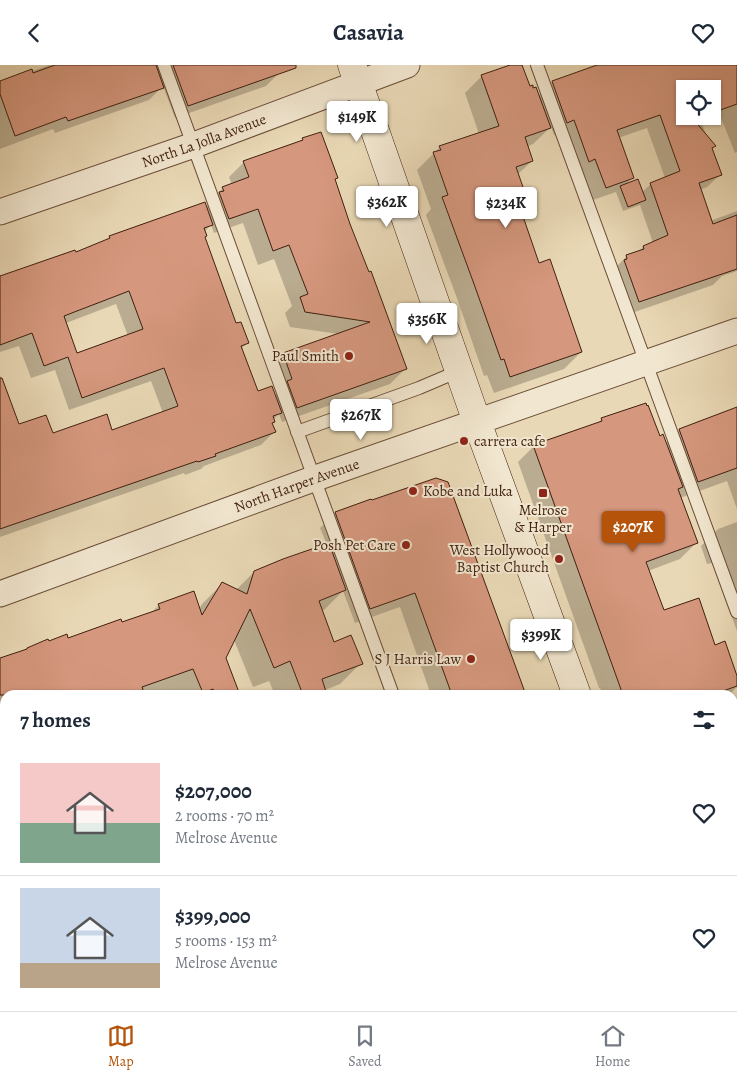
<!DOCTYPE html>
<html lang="en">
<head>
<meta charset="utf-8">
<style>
	body { margin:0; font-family:Alegreya,serif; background:#f6f6f7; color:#1f2937; height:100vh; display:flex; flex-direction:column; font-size:19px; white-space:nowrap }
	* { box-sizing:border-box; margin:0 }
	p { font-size:16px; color:#747a83 }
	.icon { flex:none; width:28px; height:28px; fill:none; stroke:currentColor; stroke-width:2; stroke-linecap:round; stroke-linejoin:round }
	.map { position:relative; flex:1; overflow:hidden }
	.drawer { position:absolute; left:0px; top:625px; width:738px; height:321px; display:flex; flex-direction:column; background:#fff; border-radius:15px 15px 0 0; box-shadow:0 1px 4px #0004 }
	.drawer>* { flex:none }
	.buttons { position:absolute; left:676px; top:15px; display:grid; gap:10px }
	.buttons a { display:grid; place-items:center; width:45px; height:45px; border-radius:0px; background:#fff; box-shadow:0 1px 4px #0004; font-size:25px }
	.price { position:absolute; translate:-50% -42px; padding:0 11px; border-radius:5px; background:#fff; color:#222; font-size:16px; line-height:32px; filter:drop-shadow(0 1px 2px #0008) }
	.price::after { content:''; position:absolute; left:50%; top:30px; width:15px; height:11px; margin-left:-8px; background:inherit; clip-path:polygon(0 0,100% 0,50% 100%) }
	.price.on { background:#b45309; color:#fff }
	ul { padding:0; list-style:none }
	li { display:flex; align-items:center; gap:15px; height:125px; padding:0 20px }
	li+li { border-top:1px solid #e0e1e3 }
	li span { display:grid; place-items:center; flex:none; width:140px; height:100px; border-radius:0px; color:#555 }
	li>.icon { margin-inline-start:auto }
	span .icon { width:60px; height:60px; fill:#fffc; stroke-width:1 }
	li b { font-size:21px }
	h2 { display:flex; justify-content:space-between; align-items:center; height:60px; padding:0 20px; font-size:21px }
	header { display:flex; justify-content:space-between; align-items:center; height:65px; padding:0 20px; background:#fff; font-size:22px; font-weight:700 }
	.tab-bar { display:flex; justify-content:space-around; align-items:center; height:70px; border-top:1px solid #e0e1e3; background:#fff; font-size:14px; color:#747a83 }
	.tab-bar a { display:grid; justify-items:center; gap:2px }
	.tab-bar .on { color:#b45309 }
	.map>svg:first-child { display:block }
</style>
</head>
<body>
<header><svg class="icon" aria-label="back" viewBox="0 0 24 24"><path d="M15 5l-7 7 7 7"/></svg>Casavia<svg class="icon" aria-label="heart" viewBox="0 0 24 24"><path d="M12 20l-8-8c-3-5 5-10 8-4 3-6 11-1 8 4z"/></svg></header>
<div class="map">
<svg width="737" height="946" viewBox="0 0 737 946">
	<rect width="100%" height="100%" fill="#e9d8b5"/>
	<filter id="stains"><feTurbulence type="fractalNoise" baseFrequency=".004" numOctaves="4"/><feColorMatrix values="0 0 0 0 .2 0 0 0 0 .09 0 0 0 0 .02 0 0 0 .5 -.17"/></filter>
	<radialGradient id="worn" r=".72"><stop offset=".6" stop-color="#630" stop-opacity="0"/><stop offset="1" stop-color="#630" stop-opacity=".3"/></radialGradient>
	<g fill="#0003" fill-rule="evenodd">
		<path d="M50 0H283L279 8 266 21 175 53 163 21 149 35 55 68 53 64 0 84V17Z"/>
		<path d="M514 0H521L529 23 538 31 552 17 600 0H680L685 24V51H699L721 109 707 122 700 125 710 156 737 146V206L722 211 713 220 626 250 613 205 626 192 638 187 643 182 653 178 640 140 623 146 616 127 593 135 561 68 554 70 551 62 533 79 527 82 532 96 517 110 522 124 515 132 538 200 581 287 564 304 494 328 487 310 484 311 458 236 426 150 431 144 417 105 440 82 479 69 465 28 482 11ZM647 63 665 113 651 119 642 127 624 121 632 113 618 73Z"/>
		<path d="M701 0H737V87L735 88 712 30V24Z"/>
		<path d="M303 74 337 112 334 115 349 159 405 304 390 319 282 357 279 349 273 355 274 357 271 359 274 367 261 380 204 401 201 404 185 410 184 408 0 472V310L18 360 52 370 111 367 163 348 151 316 69 345 55 305 31 313 19 281 0 287V212L75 188 105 177 110 172 206 142 208 140V138L223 123 232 120 229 112 244 97 300 77ZM243 158 258 200 274 194 292 241 285 248 290 262 339 269 284 289 269 304 277 328 274 331 257 327 241 284 247 278 235 260 204 172V167L211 160 214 168ZM116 239 128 271 77 289 66 258Z"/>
		<path d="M737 343V444L727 416 680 433 696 478 680 494 648 506 663 547 714 581 737 614V622L729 630H603L600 623H599L518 397 534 381 598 358 602 354 659 372 665 379 679 365 693 360 696 357Z"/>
		<path d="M336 448 524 630H431L400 542 355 558 343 526 324 545 322 546 334 579 361 598 340 619 312 630H275L269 616 253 622 234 575 225 593 233 630H5V917L0 918V595L48 578 68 574 121 559 151 548 159 540 199 544 202 539 222 519 236 525 254 507 327 480 320 463Z"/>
		<path d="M737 457V566L712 498 707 499 701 481 718 464Z"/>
		<path d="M732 667 737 680 732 685Z"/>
		<path d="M737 759V922L732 924V761Z"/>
		<path d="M277 941H638L640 946H264Z"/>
	</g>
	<g fill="#d5977d" stroke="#411f0f" fill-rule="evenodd">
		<path d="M55 0H156L164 23 68 56 66 52 15 71 0 29V16L32 4 33 8Z"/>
		<path d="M173 0H296V3L188 41Z"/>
		<path d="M510 0H522L530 21 533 20V23L536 22 551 63 525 72 533 96 516 102 524 125 515 128 539 198 550 194 582 287 510 312 504 294 501 295 474 219 442 132 448 130 433 87 441 85 439 81 499 61 481 10Z"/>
		<path d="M597 0H737V39L712 48V24H685V51H704L694 55 716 81 712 83 722 110 699 118 713 159 737 150V204L639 237 624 195 627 194 626 190 644 184 643 181 668 170 650 118 680 106 660 50 617 65 634 113 606 123 595 94 589 97 574 55 567 58 552 16Z"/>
		<path d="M321 67 338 113 335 114 350 159 369 207 371 206 407 304 297 343 287 316 292 314 283 288 370 257 305 247 300 232 308 229 289 180 273 186 258 144 229 154 219 127 224 126 222 122 249 112 243 96 303 75 302 73Z"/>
		<path d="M638 114 646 135 628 142 620 121Z"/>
		<path d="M205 137 213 160 204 163 207 171 205 172 236 258 241 257 249 278 241 281 258 326 272 321 282 348 273 351 275 357 272 358 276 367 215 389 216 391 198 397 197 396 0 464V313H2L19 359 46 350 53 368 107 349 112 365 178 341 164 303 82 333 68 292 44 301 32 268 0 280V211L75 185 76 187 110 173 109 171ZM129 226 143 264 77 288 64 251Z"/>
		<path d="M646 338 647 341 648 340 660 371 663 369 683 422 678 424 698 478 646 497 664 545 699 533 715 580 725 576 737 611V621L712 630H623L533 380 602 356 601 353Z"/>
		<path d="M737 342V403L698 417 679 364Z"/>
		<path d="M436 413 448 417 526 630H452L415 528 370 544 335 447 371 434 372 435Z"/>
		<path d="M329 478 346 525 319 536 334 577 351 570 363 599 322 614 327 630H303L290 596 274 603 250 544 226 593 240 630H216L213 624 203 628 193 604 142 622 145 630H0V593L27 584V583L48 574 49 576 67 569 68 573 121 554 122 557 160 544 158 539 194 526 202 550 222 517 247 529 254 506 283 494Z"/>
	</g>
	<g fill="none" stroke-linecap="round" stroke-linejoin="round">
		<g stroke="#6b4d38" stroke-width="14">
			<g id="lane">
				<path d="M164 0 393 630"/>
				<path d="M537 0 737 547"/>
				<path d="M297 367 419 323 459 306"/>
				<path d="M326 941 328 946"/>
			</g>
		</g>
		<g stroke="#6b4d38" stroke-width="27">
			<g id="street">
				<path id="s1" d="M0 147 194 80 407 0"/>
				<path id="s2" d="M0 529 313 414 737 266"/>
				<path d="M732 716 737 714"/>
				<path d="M22 946 39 941"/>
			</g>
		</g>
		<g stroke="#411f0f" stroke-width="29">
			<g id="secondary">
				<path d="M352 0 477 357 577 630"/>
				<path d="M688 941 689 946"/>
			</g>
		</g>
		<use href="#lane" stroke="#f1e6cf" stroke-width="12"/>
		<use href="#street" stroke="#f1e6cf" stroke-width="25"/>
		<use href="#secondary" stroke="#f1e6cf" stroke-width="28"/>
	</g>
	<g fill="#8f2418" stroke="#f1e6cf" stroke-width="2">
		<circle cx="349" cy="291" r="5"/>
		<circle cx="464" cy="376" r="5"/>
		<circle cx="413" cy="426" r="5"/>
		<rect x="538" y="423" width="10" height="10" rx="2.5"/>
		<circle cx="406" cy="480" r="5"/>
		<circle cx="559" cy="494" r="5"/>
		<circle cx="471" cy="594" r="5"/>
	</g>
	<g text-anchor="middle" stroke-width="4" stroke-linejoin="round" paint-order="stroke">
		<g font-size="15" fill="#411f0f" stroke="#f1e6cf">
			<text dy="5" stroke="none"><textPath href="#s1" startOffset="216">North La Jolla Avenue</textPath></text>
			<text dy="5" stroke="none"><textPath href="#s2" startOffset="316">North Harper Avenue</textPath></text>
		</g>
		<g font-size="15" fill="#411f0f" stroke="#f1e6cf" text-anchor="end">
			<text x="339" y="296">Paul Smith</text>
			<text x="474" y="381" text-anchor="start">carrera cafe</text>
			<text x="423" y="431" text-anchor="start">Kobe and Luka</text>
			<text x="543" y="450" text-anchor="middle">Melrose<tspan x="543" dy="17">&amp; Harper</tspan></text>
			<text x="396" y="485">Posh Pet Care</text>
			<text x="549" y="490">West Hollywood<tspan x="549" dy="17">Baptist Church</tspan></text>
			<text x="461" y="599">S J Harris Law</text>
		</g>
	</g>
	<rect width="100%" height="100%" filter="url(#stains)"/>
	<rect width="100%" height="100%" fill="url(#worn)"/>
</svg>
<div class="buttons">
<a><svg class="icon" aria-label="locate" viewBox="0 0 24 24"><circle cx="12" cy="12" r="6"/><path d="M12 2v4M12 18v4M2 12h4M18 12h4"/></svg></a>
</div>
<b class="price" style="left:357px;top:78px">$149K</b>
<b class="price" style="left:387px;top:163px">$362K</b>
<b class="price" style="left:506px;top:164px">$234K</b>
<b class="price" style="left:427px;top:280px">$356K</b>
<b class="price" style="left:361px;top:376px">$267K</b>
<b class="price on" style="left:633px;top:488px">$207K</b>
<b class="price" style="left:541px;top:596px">$399K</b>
<section class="drawer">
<h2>7 homes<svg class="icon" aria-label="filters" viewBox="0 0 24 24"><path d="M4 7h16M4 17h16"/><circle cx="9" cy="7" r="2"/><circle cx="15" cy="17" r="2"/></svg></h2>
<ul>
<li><span style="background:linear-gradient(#f6c9c9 60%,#7fa58c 0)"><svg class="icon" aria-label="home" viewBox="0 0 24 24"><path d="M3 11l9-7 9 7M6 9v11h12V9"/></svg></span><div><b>$207,000</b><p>2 rooms · 70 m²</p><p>Melrose Avenue</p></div><svg class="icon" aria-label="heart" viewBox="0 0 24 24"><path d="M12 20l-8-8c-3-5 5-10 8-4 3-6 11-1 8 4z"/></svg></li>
<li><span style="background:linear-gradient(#c9d6e8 75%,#b9a48a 0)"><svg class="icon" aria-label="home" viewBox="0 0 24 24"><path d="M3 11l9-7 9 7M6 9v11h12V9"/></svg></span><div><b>$399,000</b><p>5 rooms · 153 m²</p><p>Melrose Avenue</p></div><svg class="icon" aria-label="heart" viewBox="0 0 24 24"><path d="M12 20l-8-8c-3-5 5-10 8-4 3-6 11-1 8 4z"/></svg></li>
</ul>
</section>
</div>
<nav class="tab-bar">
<a class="on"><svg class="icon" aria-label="map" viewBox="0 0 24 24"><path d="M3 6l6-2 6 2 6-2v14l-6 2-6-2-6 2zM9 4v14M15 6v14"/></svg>Map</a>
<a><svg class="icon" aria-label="saved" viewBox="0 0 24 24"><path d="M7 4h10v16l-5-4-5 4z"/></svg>Saved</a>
<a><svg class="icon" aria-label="home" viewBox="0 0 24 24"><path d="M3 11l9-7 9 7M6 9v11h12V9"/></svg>Home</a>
</nav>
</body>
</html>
